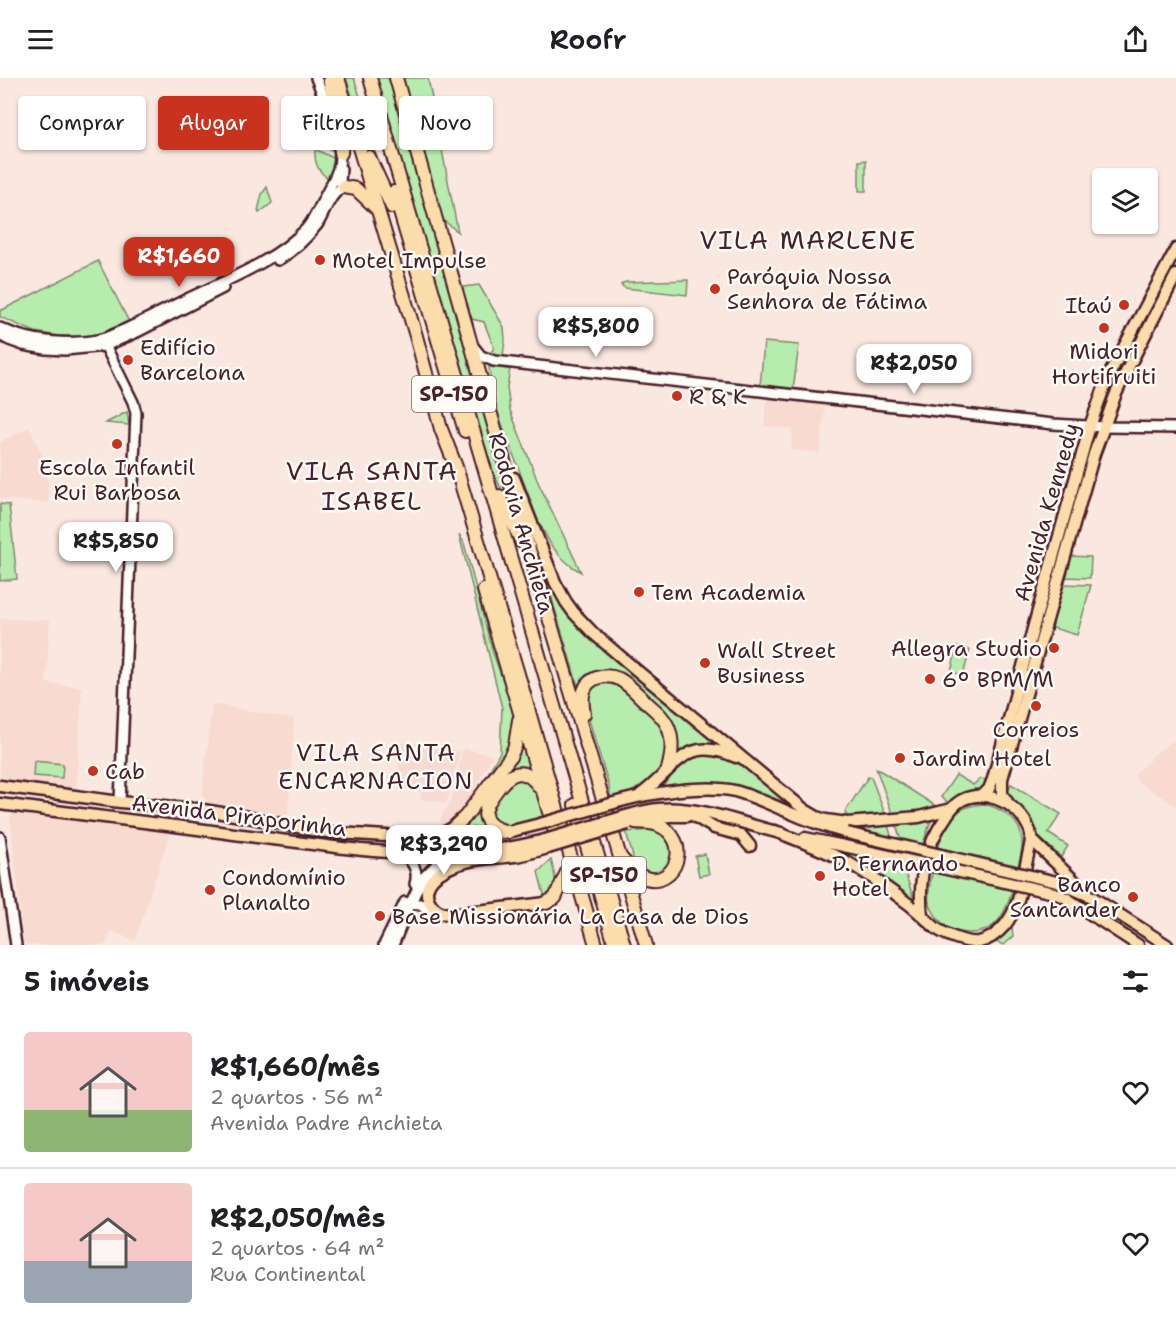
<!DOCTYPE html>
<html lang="pt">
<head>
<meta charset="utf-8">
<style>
	body { margin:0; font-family:"Shantell Sans",sans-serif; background:#f2f2f2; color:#202124; height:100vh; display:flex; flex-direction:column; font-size:22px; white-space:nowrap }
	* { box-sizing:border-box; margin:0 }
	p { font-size:20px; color:#757577 }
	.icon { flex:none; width:33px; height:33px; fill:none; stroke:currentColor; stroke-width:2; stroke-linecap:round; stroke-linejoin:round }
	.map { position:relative; height:867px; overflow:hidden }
	.panel { display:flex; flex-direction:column; background:#fff; flex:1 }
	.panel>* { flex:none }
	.top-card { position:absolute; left:18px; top:18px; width:600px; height:54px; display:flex; gap:12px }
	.buttons { position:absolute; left:1092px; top:90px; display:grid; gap:12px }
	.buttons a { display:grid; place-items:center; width:66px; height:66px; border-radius:6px; background:#fff; box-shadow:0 2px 4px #0004; font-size:30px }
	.price { position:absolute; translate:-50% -51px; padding:0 14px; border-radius:12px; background:#fff; color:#222; font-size:20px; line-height:39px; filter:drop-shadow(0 2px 3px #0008) }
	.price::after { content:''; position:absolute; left:50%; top:36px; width:18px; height:14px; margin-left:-9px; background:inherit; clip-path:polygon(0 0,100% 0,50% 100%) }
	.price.active { background:#c8321e; color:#fff }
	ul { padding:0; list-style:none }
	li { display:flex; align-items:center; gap:18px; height:150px; padding:0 24px }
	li+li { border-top:2px solid #e0e0e0 }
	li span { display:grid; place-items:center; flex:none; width:168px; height:120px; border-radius:6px; color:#555 }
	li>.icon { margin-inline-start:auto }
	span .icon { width:72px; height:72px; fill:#fffc; stroke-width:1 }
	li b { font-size:26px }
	h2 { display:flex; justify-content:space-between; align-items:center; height:72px; padding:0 24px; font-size:26px }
	.tag { padding:0 21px; border-radius:6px; background:#fff; box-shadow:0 2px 4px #0004; font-size:21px; line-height:54px }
	.tag.active { background:#c8321e; color:#fff }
	header { display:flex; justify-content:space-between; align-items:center; height:78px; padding:0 24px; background:#fff; font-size:27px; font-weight:600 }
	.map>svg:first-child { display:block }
</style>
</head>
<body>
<header><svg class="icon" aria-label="menu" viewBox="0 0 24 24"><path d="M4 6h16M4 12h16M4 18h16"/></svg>Roofr<svg class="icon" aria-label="share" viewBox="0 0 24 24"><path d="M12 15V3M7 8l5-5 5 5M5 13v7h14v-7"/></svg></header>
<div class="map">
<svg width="1176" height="867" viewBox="0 0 1176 867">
	<rect width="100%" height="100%" fill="#fae8e0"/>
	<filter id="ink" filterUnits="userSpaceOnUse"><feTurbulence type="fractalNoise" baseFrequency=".0167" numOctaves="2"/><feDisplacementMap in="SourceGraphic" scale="12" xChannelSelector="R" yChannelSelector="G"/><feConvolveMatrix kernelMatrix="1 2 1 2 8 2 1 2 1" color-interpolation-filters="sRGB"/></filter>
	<g filter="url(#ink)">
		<g fill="#f8dad0">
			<path d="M770 319 822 324 825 330 820 375 791 372 792 351 764 348 767 320Z"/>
			<path d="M29 349 47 387 49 425 0 421V364Z"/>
			<path d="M0 541 50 542 46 605 82 609 76 712 0 700Z"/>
			<path d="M212 626 294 641 288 738 207 724 204 719 203 708Z"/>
			<path d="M1176 660V728L1138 704 1135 699 1136 695 1158 673Z"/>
			<path d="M404 663 460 674 449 718 445 726 439 723 421 722V713L393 709Z"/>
			<path d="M463 670 493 677 471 717V725L452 745 442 750 441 741 442 736 448 729 452 720Z"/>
			<path d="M16 733 171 752 135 863 111 853 106 867H26L23 860 10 738Z"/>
		</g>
		<g fill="#b6ecae" stroke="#80866c" stroke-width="1.5">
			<path d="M346 0H354L374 62 375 83 371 77Z"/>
			<path d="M377 0H389L470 288 479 323 502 390 517 444 494 396 470 321 463 293Z"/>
			<path d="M403 0H428L458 154 442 141Z"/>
			<path d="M330 50 338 75 316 65 323 56Z"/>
			<path d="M315 71 337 82 330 102C318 94 314 85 315 71Z"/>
			<path d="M866 82V113H859V83Z"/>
			<path d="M267 109 272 125 259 135 258 133 262 116Z"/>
			<path d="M98 183 129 244 107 254 84 258H59L35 254 0 239V233Z"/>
			<path d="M688 202 687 217 625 210 621 207 623 205 626 204Z"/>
			<path d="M479 207 504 249 505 262 503 278 489 277 494 270 484 244 472 241 461 212 463 209Z"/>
			<path d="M764 264 799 267 793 312 760 309Z"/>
			<path d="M489 289 510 291 507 309 510 332 538 404 581 494 571 488 560 478 551 467 537 440 493 322Z"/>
			<path d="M127 334 129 347 106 345Z"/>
			<path d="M0 426 9 427 17 501 0 503Z"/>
			<path d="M459 456 464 465 493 575 513 630C517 666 503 682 481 708L500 674 502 630Z"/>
			<path d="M538 474 556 516 722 668 675 682 671 645 601 593C590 596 584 599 578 608Z"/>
			<path d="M1070 478 1091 479 1090 500 1065 499Z"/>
			<path d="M1062 506 1091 507 1077 557 1050 549Z"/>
			<path d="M957 569 970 572 963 597 951 594Z"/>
			<path d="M603 602 620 606 664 648 667 671 665 682 659 693 645 706 635 712 611 722 609 708 586 632 590 608Z"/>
			<path d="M522 658 533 694 504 697Z"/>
			<path d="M703 676C743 679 759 700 788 725 773 720 758 713 743 709 715 702 685 705 657 711 672 698 682 681 703 676Z"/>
			<path d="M34 683 63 686 62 700 33 698Z"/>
			<path d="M876 690 939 730 926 734 892 735Z"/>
			<path d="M956 697 973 707 980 701 988 702C982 714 974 713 963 717 958 719 954 722 949 725L941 719Z"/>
			<path d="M868 699H871L885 736 848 740 845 734Z"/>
			<path d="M521 701 529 702 535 707 547 739C535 742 482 761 491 729 493 724 507 709 511 703Z"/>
			<path d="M1011 706 1061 736 1048 755 1068 768 1061 779 1040 760 1032 744 1007 716Z"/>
			<path d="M483 722 486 748 460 751Z"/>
			<path d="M983 726C1002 730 1022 742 1022 764 1023 774 1018 786 1016 796 1009 829 999 864 956 853 944 850 933 837 929 824 926 815 940 758 945 748 947 745 951 740 953 737 962 729 972 727 983 726Z"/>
			<path d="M931 743 922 768 901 763 896 746Z"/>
			<path d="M888 747 892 761 849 751Z"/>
			<path d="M651 752 668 758 673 764 671 787 662 795 645 797 636 790 626 754Z"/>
			<path d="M843 773 902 786 916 827Z"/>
			<path d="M705 776 709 796 699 798 695 778Z"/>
			<path d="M551 782C555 797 560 810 545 820L538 794Z"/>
			<path d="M1012 849 1013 859 1004 867 993 863Z"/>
		</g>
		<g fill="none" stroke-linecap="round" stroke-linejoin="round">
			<g stroke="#4a1f2b" stroke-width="14">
				<g id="secondary">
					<path d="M278 182C294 173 306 161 317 147 325 135 330 114 344 109L340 104 341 91"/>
					<path d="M0 250C28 264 72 268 102 261 111 258 119 254 128 250 146 242 163 233 181 224 220 205 277 183 306 151 315 141 320 128 326 116 331 107 337 97 339 87 344 68 324 19 316 0"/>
					<path d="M0 257 9 262 23 267 46 271 65 272 105 268 137 254 223 210"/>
					<path d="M102 261 133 324 136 335 120 724"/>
					<path d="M473 268 481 278 494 283 1053 346 1104 349 1176 350"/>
					<path d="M0 759 16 867"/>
					<path d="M403 775C413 784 419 793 415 806"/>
					<path d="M407 825 420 826 435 836H446"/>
					<path d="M384 867 405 824"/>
					<path d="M393 867 406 835 422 801 437 786 456 777"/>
				</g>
			</g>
			<g stroke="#4a1f2b" stroke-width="15">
				<g id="primary">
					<path d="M514 400 555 504 566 524 574 535 593 555 634 590 805 732 817 739 826 742 847 745 919 739 951 731"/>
					<path d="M0 708 120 724 197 731 247 739 318 753 338 755 435 761 487 758 508 754 540 746"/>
					<path d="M640 717C677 691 683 656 736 679"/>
					<path d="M982 718 989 711 993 701 1034 547 1090 348 1108 299 1176 171"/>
					<path d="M621 723C651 715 705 706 735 713 753 718 769 726 786 733 806 742 826 749 847 755"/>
					<path d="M1008 725 1002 716V701L1094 376 1104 349 1115 318 1126 294 1176 197"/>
					<path d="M0 726C78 736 156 745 234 756 308 765 381 778 455 776 486 775 516 769 545 762"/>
					<path d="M626 738C637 735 647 732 658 731 700 727 741 746 781 755"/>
					<path d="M694 738 714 750 741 757 750 768"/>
					<path d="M643 742 669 738H687"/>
					<path d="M775 753C801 764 829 773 854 788 872 799 889 811 906 824 917 832 926 842 937 851 946 857 968 866 979 864 989 862 999 854 1005 847 1018 831 1021 811 1025 792 1026 783 1031 768 1031 760 1032 755 1028 748 1025 743 1013 724 985 711 962 722 954 726 949 734 944 742 925 770 918 803 922 837"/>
					<path d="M805 760 844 768"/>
					<path d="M1031 761 1087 815"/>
					<path d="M1057 804 1092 819 1167 867"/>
					<path d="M1054 815 1066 820 1138 867"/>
					<path d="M546 825 451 836C442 835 436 833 431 826 427 821 426 815 428 809 430 802 435 798 440 795 465 778 493 782 521 777 530 775 539 773 548 770"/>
				</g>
			</g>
			<g stroke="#4a1f2b" stroke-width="16">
				<g id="highway">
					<path d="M330 0V5C338 33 344 46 341 75"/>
					<path d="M338 0 416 258 441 351 456 389 521 606 596 867"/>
					<path d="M370 0 624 867"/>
					<path d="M396 0 534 489 646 867"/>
					<path d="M369 79 392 129"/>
					<path d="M344 109 356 111 377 131"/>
					<path d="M394 114 465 353"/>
					<path d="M499 418 522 464"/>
					<path d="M484 512 554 751"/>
					<path d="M584 636C583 629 581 621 584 613 588 599 606 595 619 601 629 606 638 617 647 625 655 632 664 639 668 649 674 663 672 677 668 691"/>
					<path d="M575 727 615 867"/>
					<path d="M508 754C480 747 480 734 496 713 510 693 525 687 540 710"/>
					<path d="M435 761 453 750 465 739 510 679 515 668 519 642"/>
					<path d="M621 780C628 788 635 797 646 800 676 809 693 762 658 747 651 744 642 745 635 744"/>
					<path d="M546 825 555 820 567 794"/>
				</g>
			</g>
			<use href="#secondary" stroke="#fdfcf7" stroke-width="9"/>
			<use href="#primary" stroke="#fddcac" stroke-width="10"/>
			<use href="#highway" stroke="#fddcac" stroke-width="12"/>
			<g stroke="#4a1f2b" stroke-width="15" stroke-linecap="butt">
				<g id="primary-bridge">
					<path d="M540 746 621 723"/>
					<path d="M847 755 1057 804"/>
					<path d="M545 762 626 738"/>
					<path d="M844 768 1054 815"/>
					<path d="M548 770 628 746"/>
				</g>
			</g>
			<use href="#primary-bridge" stroke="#fddcac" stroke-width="10"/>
		</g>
	</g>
	<g fill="#c8321e" stroke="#fdfcf7" stroke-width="2">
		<circle cx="320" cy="182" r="6"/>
		<circle cx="715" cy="211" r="6"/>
		<circle cx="1124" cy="227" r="6"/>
		<circle cx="1104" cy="250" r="6"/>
		<circle cx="128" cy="282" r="6"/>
		<circle cx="677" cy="318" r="6"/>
		<circle cx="117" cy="366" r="6"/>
		<circle cx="639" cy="514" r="6"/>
		<circle cx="1054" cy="570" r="6"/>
		<circle cx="705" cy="585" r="6"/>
		<circle cx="930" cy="601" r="6"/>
		<circle cx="1036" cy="628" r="6"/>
		<circle cx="900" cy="680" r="6"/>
		<circle cx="93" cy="693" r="6"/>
		<circle cx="820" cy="798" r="6"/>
		<circle cx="210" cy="812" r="6"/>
		<circle cx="1133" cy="819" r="6"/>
		<circle cx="380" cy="838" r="6"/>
	</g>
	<g text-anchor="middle" stroke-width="5" stroke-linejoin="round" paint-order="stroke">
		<g fill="#fdfcf7" stroke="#806168" stroke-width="1.5">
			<rect x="412" y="298" width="84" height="36" rx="4.5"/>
			<rect x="562" y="779" width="84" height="36" rx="4.5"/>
		</g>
		<g font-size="21" font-weight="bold" fill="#4a1f2b">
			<text x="454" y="323">SP-150</text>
			<text x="604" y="804">SP-150</text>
		</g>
		<g font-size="22" fill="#4a1f2b" stroke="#fdfcf7" text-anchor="start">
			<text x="332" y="190">Motel Impulse</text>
			<text x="727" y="206">Paróquia Nossa<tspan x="727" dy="25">Senhora de Fátima</tspan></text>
			<text x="1112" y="235" text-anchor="end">Itaú</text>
			<text x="140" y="277">Edifício<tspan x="140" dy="25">Barcelona</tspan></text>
			<text x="1104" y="281" text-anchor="middle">Midori<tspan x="1104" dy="25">Hortifruiti</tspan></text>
			<text x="689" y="326">R &amp; K</text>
			<text x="117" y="397" text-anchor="middle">Escola Infantil<tspan x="117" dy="25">Rui Barbosa</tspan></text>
			<text x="651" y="522">Tem Academia</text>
			<text x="1042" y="578" text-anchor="end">Allegra Studio</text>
			<text x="717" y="580">Wall Street<tspan x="717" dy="25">Business</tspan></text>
			<text x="942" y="609">6º BPM/M</text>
			<text x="1036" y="659" text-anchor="middle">Correios</text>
			<text x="912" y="688">Jardim Hotel</text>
			<text x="105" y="701">Cab</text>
			<text x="832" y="793">D. Fernando<tspan x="832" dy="25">Hotel</tspan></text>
			<text x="222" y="807">Condomínio<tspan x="222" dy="25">Planalto</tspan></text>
			<text x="1121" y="814" text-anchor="end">Banco<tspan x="1121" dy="25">Santander</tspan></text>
			<text x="392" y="846">Base Missionária La Casa de Dios</text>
		</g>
		<g font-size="22" fill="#4a1f2b" stroke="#fdfcf7">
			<text transform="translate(1046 434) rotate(-74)" y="8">Avenida Kennedy</text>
			<text transform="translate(522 445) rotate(74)" y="8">Rodovia Anchieta</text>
			<text transform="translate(239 737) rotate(7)" y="8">Avenida Piraporinha</text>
		</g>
		<g font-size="24" letter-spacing="1.5" fill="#4a1f2b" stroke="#fdfcf7">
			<text x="376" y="683">VILA SANTA<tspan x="376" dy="28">ENCARNACION</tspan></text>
		</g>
		<g font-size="26" letter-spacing="1.5" fill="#4a1f2b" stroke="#fdfcf7">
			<text x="808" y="171">VILA MARLENE</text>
			<text x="372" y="402">VILA SANTA<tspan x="372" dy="30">ISABEL</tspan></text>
		</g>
	</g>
</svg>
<div class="buttons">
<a><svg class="icon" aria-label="layers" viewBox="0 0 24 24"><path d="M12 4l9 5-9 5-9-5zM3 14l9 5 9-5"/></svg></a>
</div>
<b class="price active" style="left:179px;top:210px">R$1,660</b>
<b class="price" style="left:596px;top:280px">R$5,800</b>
<b class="price" style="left:914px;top:317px">R$2,050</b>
<b class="price" style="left:116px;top:495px">R$5,850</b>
<b class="price" style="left:444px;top:798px">R$3,290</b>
<div class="top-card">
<a class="tag">Comprar</a>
<a class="tag active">Alugar</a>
<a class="tag">Filtros</a>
<a class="tag">Novo</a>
</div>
</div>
<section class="panel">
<h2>5 imóveis<svg class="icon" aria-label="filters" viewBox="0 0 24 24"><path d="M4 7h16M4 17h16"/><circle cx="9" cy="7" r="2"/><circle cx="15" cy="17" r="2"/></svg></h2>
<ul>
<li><span style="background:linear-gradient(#f6c9c9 65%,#8fb573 0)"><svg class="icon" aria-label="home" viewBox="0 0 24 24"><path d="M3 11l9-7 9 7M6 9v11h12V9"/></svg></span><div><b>R$1,660/mês</b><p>2 quartos · 56 m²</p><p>Avenida Padre Anchieta</p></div><svg class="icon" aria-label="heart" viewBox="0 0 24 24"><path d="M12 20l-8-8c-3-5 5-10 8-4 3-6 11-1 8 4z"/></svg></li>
<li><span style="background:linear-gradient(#f6c9c9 65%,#9aa5b1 0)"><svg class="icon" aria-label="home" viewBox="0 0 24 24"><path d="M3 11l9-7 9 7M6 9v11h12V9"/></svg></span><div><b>R$2,050/mês</b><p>2 quartos · 64 m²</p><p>Rua Continental</p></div><svg class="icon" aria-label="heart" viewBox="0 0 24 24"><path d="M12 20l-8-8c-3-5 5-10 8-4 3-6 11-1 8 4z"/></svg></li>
</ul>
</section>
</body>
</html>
